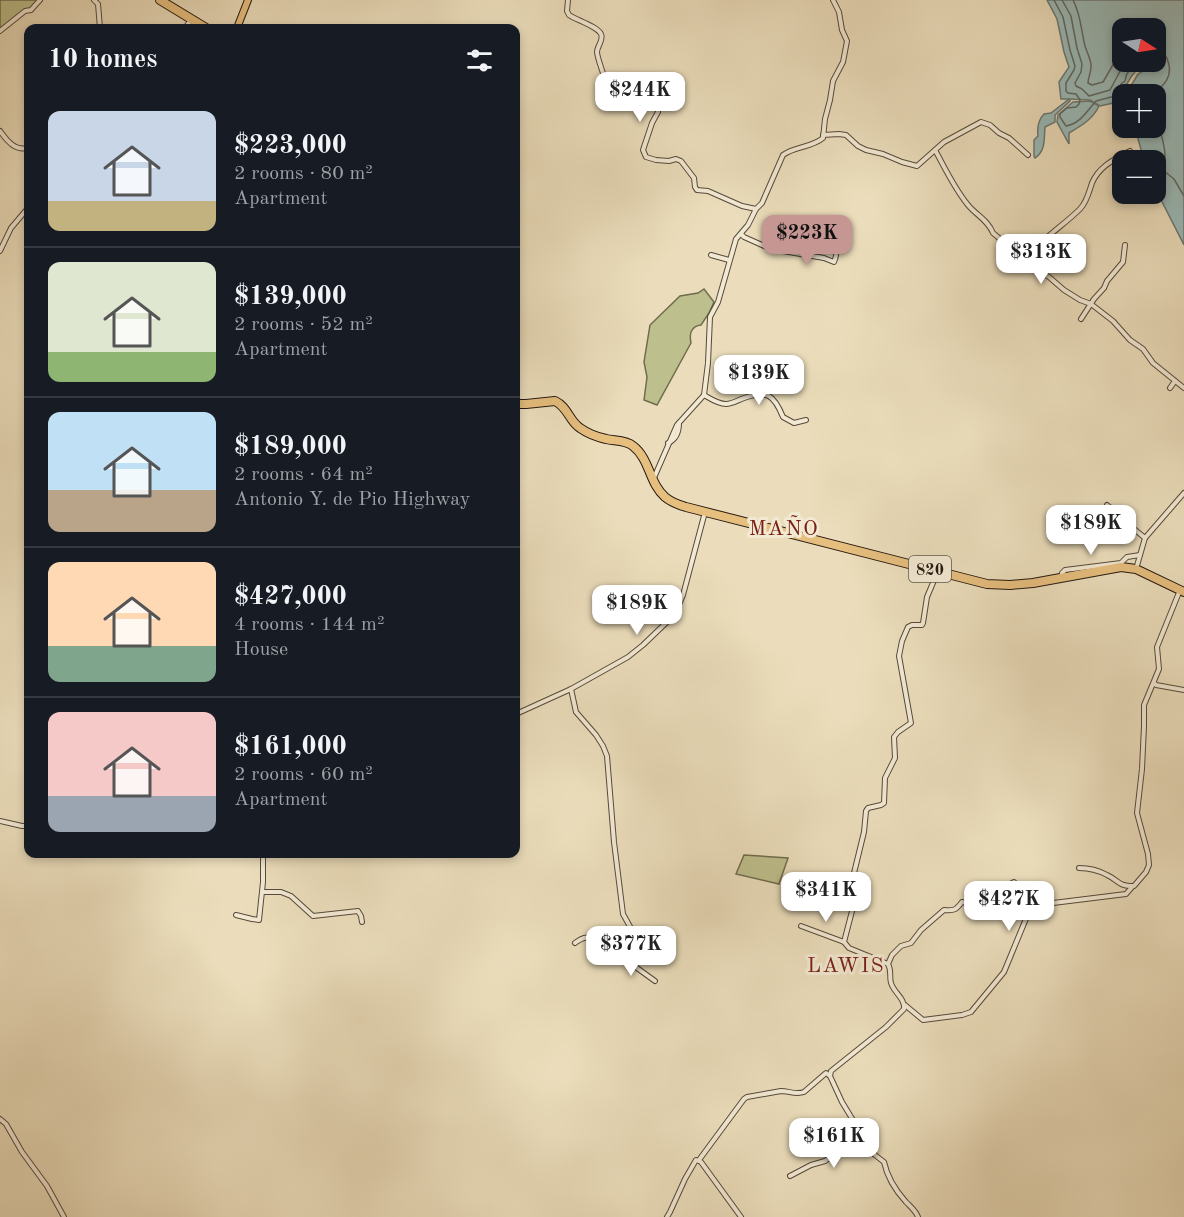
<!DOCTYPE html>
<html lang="en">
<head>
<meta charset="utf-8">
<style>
	body { margin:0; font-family:"Old Standard TT",serif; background:#242831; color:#f1f3f6; height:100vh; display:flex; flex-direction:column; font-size:22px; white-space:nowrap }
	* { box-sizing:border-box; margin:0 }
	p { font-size:20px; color:#9ea1a6 }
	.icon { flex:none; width:33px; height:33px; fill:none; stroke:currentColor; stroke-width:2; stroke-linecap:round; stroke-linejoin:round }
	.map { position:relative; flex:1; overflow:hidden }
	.side { position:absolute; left:24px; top:24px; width:496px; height:834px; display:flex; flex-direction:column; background:#171b24; border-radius:12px; box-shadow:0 3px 9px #0003 }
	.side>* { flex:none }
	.needle { width:39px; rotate:102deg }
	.controls { position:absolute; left:1112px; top:18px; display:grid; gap:12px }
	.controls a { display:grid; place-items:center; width:54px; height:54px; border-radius:12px; background:#171b24; box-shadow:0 3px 9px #0003; font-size:30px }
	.price { position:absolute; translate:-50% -51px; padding:0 14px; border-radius:12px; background:#fff; color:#222; font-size:20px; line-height:39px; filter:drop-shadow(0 2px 3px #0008) }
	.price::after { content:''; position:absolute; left:50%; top:36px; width:18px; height:14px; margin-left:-9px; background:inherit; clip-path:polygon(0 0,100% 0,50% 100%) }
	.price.on { background:#c59692; color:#111 }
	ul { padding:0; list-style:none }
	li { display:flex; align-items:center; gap:18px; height:150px; padding:0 24px }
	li+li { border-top:2px solid #363941 }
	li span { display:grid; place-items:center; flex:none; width:168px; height:120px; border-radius:12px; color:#555 }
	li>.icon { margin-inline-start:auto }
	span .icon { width:72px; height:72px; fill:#fffc; stroke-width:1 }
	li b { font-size:26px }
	h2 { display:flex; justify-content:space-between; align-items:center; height:72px; padding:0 24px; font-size:26px }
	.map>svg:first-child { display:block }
</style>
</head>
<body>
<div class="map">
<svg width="1184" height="1217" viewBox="0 0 1184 1217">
	<rect width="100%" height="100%" fill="#ebddbb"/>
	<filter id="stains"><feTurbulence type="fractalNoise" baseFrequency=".00333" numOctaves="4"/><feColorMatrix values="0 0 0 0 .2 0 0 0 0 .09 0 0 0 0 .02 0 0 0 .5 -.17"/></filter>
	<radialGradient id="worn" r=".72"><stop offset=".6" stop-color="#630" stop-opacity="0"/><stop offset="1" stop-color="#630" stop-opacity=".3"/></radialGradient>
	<g fill="#bdbf8c" stroke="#706c4e" stroke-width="1.5">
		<path d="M0 0H40L31 10 25 11 0 31Z"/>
		<path d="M704 289 714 302 709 313 701 325C691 326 689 334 691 343L657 405 644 400 647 377 644 362 650 325 680 296 698 293Z"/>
		<path d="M744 855 788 858 779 884 736 874Z"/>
	</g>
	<g fill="#9abab8" stroke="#6b7975" stroke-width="1.5" fill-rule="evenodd">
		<path d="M1047 0H1184V245L1155 188V160H1144L1135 128H1155V94H1130L1129 89 1138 74 1149 67C1132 64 1125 90 1118 102L1100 106 1090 100 1069 99 1070 101 1055 115V122L1045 127C1044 138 1046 151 1035 158L1034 156V140L1038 136C1037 127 1038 120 1044 114L1051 113 1069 99H1061L1059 82 1069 67 1064 52 1057 19ZM1155 28V62H1122V28Z"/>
		<path d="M1090 101 1099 106C1093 119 1081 126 1069 133V144L1057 122 1058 115 1073 102Z"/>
	</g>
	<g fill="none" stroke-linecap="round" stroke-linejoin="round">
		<g stroke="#5f6964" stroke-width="1.5">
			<path d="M1054 0 1063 17 1070 50 1075 66 1074 70 1066 83V91L1068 93 1076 94 1080 100 1079 104 1076 107 1067 108 1060 114V117L1066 126C1080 124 1087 111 1096 101L1115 96 1121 84 1125 81C1126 72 1131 66 1139 62"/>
			<path d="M1062 0 1071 16 1077 48 1082 64 1081 72 1075 83 1076 86 1082 89 1089 96 1110 90 1125 62"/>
			<path d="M1073 0C1081 15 1081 30 1085 46 1087 52 1090 58 1091 64 1092 71 1088 77 1088 83L1092 85 1103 82 1117 58 1122 52"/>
			<path d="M1152 94C1155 90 1159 89 1163 85 1175 72 1169 54 1155 46"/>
			<path d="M1155 118C1162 134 1168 153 1164 171L1174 179 1184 196"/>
		</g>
		<g stroke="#56493c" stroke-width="6">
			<g id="minor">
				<path d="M94 0 98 4 100 28"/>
				<path d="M568 0 567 11 569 15C576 20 597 26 601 34 604 40 597 46 597 52 597 56 606 84 609 87 615 91 623 95 630 94 635 93 635 91 639 92 644 93 653 102 658 105V112L652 123 643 150 646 157 656 160 669 161 676 159 681 161 694 178 695 187 697 190 708 191 742 206 756 209"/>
				<path d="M185 28 191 20"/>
				<path d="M0 31 25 11 31 10 40 0"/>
				<path d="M0 131C7 141 15 151 28 148"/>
				<path d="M823 135 839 134 846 135 858 146 866 150 883 154 902 162 917 166 944 142 981 122 990 125 999 133 1009 138 1028 155"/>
				<path d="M935 150C945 168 954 188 968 205 976 215 988 220 993 233L1037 270 1049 277 1064 290 1080 300 1091 304 1113 321 1130 340 1143 349 1153 363 1184 388"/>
				<path d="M741 234 744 237 771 249 824 258 834 262C838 254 835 251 837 244 838 238 839 235 839 229"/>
				<path d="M0 251 11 228 28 208"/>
				<path d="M711 255 729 260"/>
				<path d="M1026 261C1040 239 1062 227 1080 209 1087 202 1089 192 1092 183 1099 166 1115 159 1130 151"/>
				<path d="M1081 319 1094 299 1104 288 1107 281 1123 262 1125 245"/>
				<path d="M1170 388 1175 381"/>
				<path d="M704 395C711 399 718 404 726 404 732 404 738 400 744 398 768 390 774 395 783 417L794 423 806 420"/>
				<path d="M668 443C677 439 679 432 679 423"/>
				<path d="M653 480 677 425 704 395 708 363 710 317 718 302 736 239 748 225 756 209 762 203 783 155C795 146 811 148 823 138L825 119 830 100 833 81 843 62 847 41 842 30 839 12 833 0"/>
				<path d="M1107 505 1124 519H1126L1128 524 1145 538 1184 493"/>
				<path d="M1136 569 1145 538"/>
				<path d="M1061 577 1062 573 1065 570 1121 563 1127 557 1140 555"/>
				<path d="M1154 683 1156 685 1184 690"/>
				<path d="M571 689 576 712 596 735 603 746 607 756 614 842 623 914 633 932 631 939 619 955C609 948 597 935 584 938 580 939 578 941 575 943"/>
				<path d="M516 714 571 689 628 657 643 645 669 620 677 609 683 595 705 512"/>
				<path d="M0 821 22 826H28"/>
				<path d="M1079 868C1089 868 1098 870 1107 875 1120 881 1117 886 1134 886L1146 872 1149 865 1148 854 1137 813 1142 769 1144 726V705L1159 669 1157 647 1180 590"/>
				<path d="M262 892H281L291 896 313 916 358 911 361 916 362 922"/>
				<path d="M236 915 252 919 259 920 263 882V854"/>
				<path d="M801 926 844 942"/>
				<path d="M619 955 655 981"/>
				<path d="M888 964 892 955 901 946 911 943 921 930 944 910C954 911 956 910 962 902 975 905 981 903 991 896 998 891 1006 886 1014 882L1017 885 1021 893 1027 899 1030 909"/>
				<path d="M905 1005 923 1020 962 1015 971 1012 1004 972 1030 909 1045 904 1126 894 1133 886"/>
				<path d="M0 1119 6 1124 22 1152 47 1186 64 1217"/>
				<path d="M699 1160 744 1099 747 1097 781 1091C789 1091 796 1095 804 1092L826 1073 830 1076"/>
				<path d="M790 1176 811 1165 825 1161 862 1135"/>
				<path d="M667 1217 670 1212 685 1179 696 1160 701 1162 741 1217"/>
				<path d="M918 1217C916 1211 911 1207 906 1202 896 1191 887 1176 884 1162L875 1155 862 1135 842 1102 830 1076 831 1071 886 1027 904 1009C905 998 894 993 891 983 889 976 892 971 888 964L849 948 844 942 858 888 854 873 864 832 866 811 868 808 881 805 884 803 885 778 895 758 894 737 898 732 911 723 899 656 902 641 908 627 912 625H922L923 623 927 597 938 571"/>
			</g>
		</g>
		<g stroke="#241811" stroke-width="8">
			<path id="major" d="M237 28 248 0"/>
		</g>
		<g stroke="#241811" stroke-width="10">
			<g id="highway">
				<path d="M160 0 206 28"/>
				<path d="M516 404H526L555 401C568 407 569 421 580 428 587 433 597 437 606 439 614 441 626 440 633 446 650 459 649 483 665 497 671 502 679 505 686 507L987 584 1010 585 1033 583 1121 567 1136 569 1184 592"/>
			</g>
		</g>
		<use href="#minor" stroke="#f2e9d3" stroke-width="4"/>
		<use href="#major" stroke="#e6be7e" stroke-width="6"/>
		<use href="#highway" stroke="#e6be7e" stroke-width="8"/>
	</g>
	<g text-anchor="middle" stroke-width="6" stroke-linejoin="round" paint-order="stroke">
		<rect fill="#f2e9d3" stroke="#62574b" stroke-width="1.5" x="909" y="556" width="42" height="26" rx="4.5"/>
		<g font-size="16" font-weight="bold" fill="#241811">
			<text x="930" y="575">820</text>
		</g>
		<g font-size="21" letter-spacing="1.5" fill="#7a1f14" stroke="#f2e9d3">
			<text x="784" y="535">MAÑO</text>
			<text x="846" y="972">LAWIS</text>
		</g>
	</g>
	<rect width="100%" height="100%" filter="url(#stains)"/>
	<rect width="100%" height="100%" fill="url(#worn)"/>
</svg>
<div class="controls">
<a><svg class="needle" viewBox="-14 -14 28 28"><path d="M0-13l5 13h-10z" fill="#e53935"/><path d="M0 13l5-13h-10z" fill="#9ea1a6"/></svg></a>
<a>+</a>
<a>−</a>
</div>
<b class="price" style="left:640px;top:123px">$244K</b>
<b class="price on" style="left:807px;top:266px">$223K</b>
<b class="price" style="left:1041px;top:285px">$313K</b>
<b class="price" style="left:759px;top:406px">$139K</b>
<b class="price" style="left:1091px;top:556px">$189K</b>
<b class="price" style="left:637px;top:636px">$189K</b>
<b class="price" style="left:826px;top:923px">$341K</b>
<b class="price" style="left:1009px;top:932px">$427K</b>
<b class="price" style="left:631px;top:977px">$377K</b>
<b class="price" style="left:834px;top:1169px">$161K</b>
<section class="side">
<h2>10 homes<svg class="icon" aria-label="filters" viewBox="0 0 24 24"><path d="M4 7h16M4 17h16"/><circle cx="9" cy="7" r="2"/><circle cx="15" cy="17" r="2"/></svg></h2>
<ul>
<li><span style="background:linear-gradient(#c9d6e8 75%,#c2b280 0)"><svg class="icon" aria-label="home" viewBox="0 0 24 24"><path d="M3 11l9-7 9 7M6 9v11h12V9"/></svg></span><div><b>$223,000</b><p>2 rooms · 80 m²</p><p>Apartment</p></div></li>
<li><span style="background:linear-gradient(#dfe7d0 75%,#8fb573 0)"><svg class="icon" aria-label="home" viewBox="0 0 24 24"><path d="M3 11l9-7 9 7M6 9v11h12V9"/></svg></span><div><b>$139,000</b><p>2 rooms · 52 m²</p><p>Apartment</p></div></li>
<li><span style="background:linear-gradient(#bfe0f5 65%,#b9a48a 0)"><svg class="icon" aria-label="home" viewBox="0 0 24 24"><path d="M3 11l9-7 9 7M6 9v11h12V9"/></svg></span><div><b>$189,000</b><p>2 rooms · 64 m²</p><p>Antonio Y. de Pio Highway</p></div></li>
<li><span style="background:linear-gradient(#ffd9b3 70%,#7fa58c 0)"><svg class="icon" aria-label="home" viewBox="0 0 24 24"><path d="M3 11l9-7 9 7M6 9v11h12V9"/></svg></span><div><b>$427,000</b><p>4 rooms · 144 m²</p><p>House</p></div></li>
<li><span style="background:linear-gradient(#f6c9c9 70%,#9aa5b1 0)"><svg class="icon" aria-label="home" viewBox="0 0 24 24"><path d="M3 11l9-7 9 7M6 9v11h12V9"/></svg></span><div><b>$161,000</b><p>2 rooms · 60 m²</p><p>Apartment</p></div></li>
</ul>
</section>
</div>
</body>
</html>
